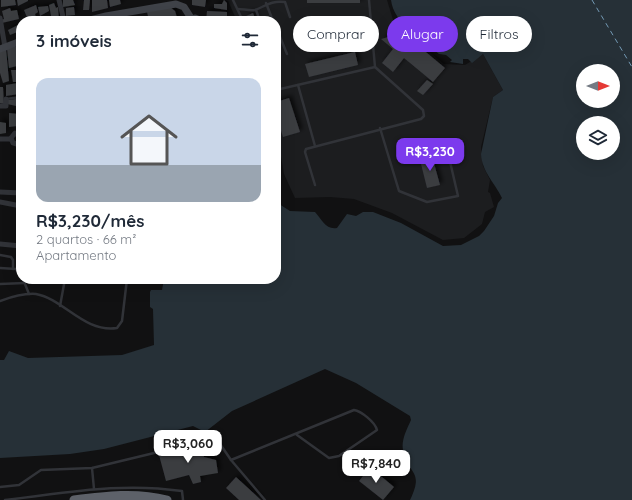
<!DOCTYPE html>
<html lang="pt">
<head>
<meta charset="utf-8">
<style>
	body { margin:0; font-family:Quicksand,sans-serif; background:#f2f2f3; color:#1f2937; height:100vh; display:flex; flex-direction:column; font-size:15px; white-space:nowrap }
	* { box-sizing:border-box; margin:0 }
	p { font-size:13px; color:#747a83 }
	.icon { flex:none; width:22px; height:22px; fill:none; stroke:currentColor; stroke-width:2; stroke-linecap:round; stroke-linejoin:round }
	.map { position:relative; flex:1; overflow:hidden }
	.sheet { position:absolute; left:16px; top:16px; width:265px; height:268px; display:flex; flex-direction:column; background:#fff; border-radius:16px; box-shadow:0 4px 16px #0002 }
	.sheet>* { flex:none }
	.banner { position:absolute; left:293px; top:16px; width:279px; height:36px; display:flex; gap:8px }
	.needle { width:26px; rotate:90deg }
	.tools { position:absolute; left:576px; top:64px; display:grid; gap:8px }
	.tools a { display:grid; place-items:center; width:44px; height:44px; border-radius:50%; background:#fff; box-shadow:0 4px 16px #0002; font-size:20px }
	.price { position:absolute; translate:-50% -34px; padding:0 9px; border-radius:8px; background:#fff; color:#222; font-size:13px; line-height:26px; filter:drop-shadow(0 1px 2px #0008) }
	.price::after { content:''; position:absolute; left:50%; top:24px; width:12px; height:9px; margin-left:-6px; background:inherit; clip-path:polygon(0 0,100% 0,50% 100%) }
	.price.current { background:#7c3aed; color:#fff }
	ul { padding:0; list-style:none }
	li { display:grid; align-content:center; gap:8px; height:212px; padding:0 20px }
	li span { display:grid; place-items:center; height:124px; border-radius:12px; color:#555 }
	li>.icon { margin-inline-start:auto }
	span .icon { width:72px; height:72px; fill:#fffc; stroke-width:1 }
	li b { font-size:17px }
	h2 { display:flex; justify-content:space-between; align-items:center; height:48px; padding:0 20px; font-size:17px }
	.chip { padding:0 14px; border-radius:18px; background:#fff; box-shadow:0 4px 16px #0002; font-size:14px; line-height:36px }
	.chip.current { background:#7c3aed; color:#fff }
	.map>svg:first-child { display:block }
</style>
</head>
<body>
<div class="map">
<svg width="632" height="500" viewBox="0 0 632 500">
	<defs>
		<filter id="shadow"><feDropShadow dx="3" dy="-3" stdDeviation="2" flood-color="#0009"/></filter>
	</defs>
	<rect width="100%" height="100%" fill="#111112"/>
	<path fill="#1c1d1f" d="M225 0H387L394 23 444 64 465 65 483 54 503 90 493 97 481 147 483 166 490 180 488 192 490 193 494 207 485 212 482 224 464 238 443 240 392 213 354 199 330 197 295 198 284 174 276 128V21H237L228 1Z"/>
	<path fill="#263037" fill-rule="evenodd" d="M391 0H632V500H410C425 469 407 475 403 450 401 440 407 429 411 420L410 416 356 383 325 369 232 411 205 432 193 426 104 449 70 454 0 458V360H4L9 351 28 358 122 355 154 345 153 309 150 307V292L151 290H162L164 279H276V202L290 211 315 212C322 220 326 230 337 228L347 214 356 216 363 212H373L401 223 443 246 461 245 479 236 484 231 494 216 498 203 502 198C495 183 482 172 481 154L493 97 503 90 483 54 472 63 468 59H463V64L450 62 452 60 446 55 439 54C422 40 394 24 391 0ZM583 71H613V101H583ZM583 123H613V153H583Z"/>
	<g fill="none" stroke-linecap="round" stroke-linejoin="round">
		<path stroke="#7399b4" stroke-width="1" stroke-dasharray="5 4" stroke-linecap="butt" d="M592 0 632 67"/>
	</g>
	<g fill="#3a3c40" filter="url(#shadow)">
		<path d="M1 0H15L16 5 1 7Z"/>
		<path d="M17 0H28V1L18 6Z"/>
		<path d="M63 0H73L75 5 63 7Z"/>
		<path d="M84 0H90L89 10H83Z"/>
		<path d="M92 0H107L108 8 92 12Z"/>
		<path d="M109 0H120L121 4 110 7Z"/>
		<path d="M192 0H206L205 7 192 5Z"/>
		<path d="M224 0 227 3V10L214 8V4H222Z"/>
		<rect x="307" y="0" width="53" height="3"/>
		<path d="M54 3 56 8 58 7 59 21H52L49 5Z"/>
		<path d="M36 5 38 12 35 14 36 17 28 20 24 10Z"/>
		<path d="M48 6 49 11 40 16 38 7Z"/>
		<path d="M74 7 75 15 66 16V8Z"/>
		<path d="M170 7 175 11 178 21H149L147 12Z"/>
		<path d="M10 8 11 11 17 10 19 19 2 23 1 20 4 19 2 11Z"/>
		<path d="M207 11 227 12V16L206 21Z"/>
		<path d="M253 13 256 21H248L246 16Z"/>
		<path d="M18 25 20 31 10 35 8 30Z"/>
		<path d="M403 33 445 68 433 82 404 58 393 72 382 63 393 49 381 39Z"/>
		<path d="M21 46V59H16L17 66 9 68 7 48Z"/>
		<path d="M6 48 9 81 3 83 0 73V51Z"/>
		<path d="M355 52 358 65 309 77 305 64Z"/>
		<path d="M11 70H17V73H21V82H13Z"/>
		<path d="M427 80 433 84 423 95 417 91Z"/>
		<path d="M18 83 19 94 6 96V85Z"/>
		<path d="M0 87H3L4 104 0 103Z"/>
		<path d="M289 98 300 132 283 137 276 116V102Z"/>
		<path d="M16 99V106L7 104 8 100Z"/>
		<path d="M9 113 19 114 18 126 9 127Z"/>
		<path d="M0 122 6 123V133L0 134Z"/>
		<path d="M432 156 440 185 427 188 420 160Z"/>
		<path d="M201 444 204 457 216 460 218 473 200 476 201 482 193 484 189 475 166 481 159 455Z"/>
		<path d="M370 467 394 487 383 500 359 481Z"/>
		<path d="M236 477 261 500H239L226 488Z"/>
	</g>
	<g fill="none" stroke-linecap="round" stroke-linejoin="round">
		<path stroke="#373a3f" stroke-width="1" stroke-dasharray="2 3" stroke-linecap="butt" d="M276 218 281 221"/>
		<g stroke="#313338" stroke-width="2.5">
			<path d="M233 0 243 21"/>
			<path d="M266 3 273 21"/>
			<path d="M238 9C243 9 250 11 255 10 264 7 271 0 285 2L290 17"/>
			<path d="M256 10 260 21"/>
			<path d="M276 27 287 54"/>
			<path d="M298 85 315 146"/>
			<path d="M276 90 375 67"/>
			<path d="M6 99 21 97"/>
			<path d="M380 128 399 191 427 202 458 196 445 140"/>
			<path d="M315 185 305 152 306 149 421 119 424 116 423 110 375 67 369 0"/>
			<path d="M0 255 11 257 13 260V269"/>
			<path d="M0 268 16 269 21 274"/>
			<path d="M23 279 29 294"/>
			<path d="M0 284 25 283"/>
			<path d="M0 301C11 297 24 293 36 294 64 299 84 333 117 328L122 321 127 279"/>
			<path d="M60 306 65 279"/>
			<path d="M231 460 265 500"/>
			<path d="M92 468 94 489"/>
			<path d="M0 487 19 485 41 470 92 468 212 439 218 441 231 460 354 410C361 411 375 422 377 430L339 456 329 458 297 435"/>
			<path d="M5 500C67 493 119 482 182 491L183 500"/>
		</g>
		<g stroke="#313338" stroke-width="5">
			<path d="M59 0 64 21"/>
			<path d="M0 18 5 47"/>
			<path d="M0 106H6V99"/>
			<path d="M21 137 15 133 11 138 13 143 16 144 21 140"/>
			<path d="M0 139H11"/>
			<path d="M0 192 21 193"/>
			<path d="M0 202 21 206"/>
			<path d="M0 244 21 246"/>
		</g>
		<g stroke="#3f4248" stroke-width="7">
			<path d="M86 21 106 16 176 4 184 7 191 18"/>
			<path d="M186 21 195 18 202 21"/>
			<path d="M0 49 21 41"/>
		</g>
		<path stroke="#5d6169" stroke-width="9" d="M74 500C105 496 136 492 167 500"/>
	</g>
</svg>
<div class="tools">
<a><svg class="needle" viewBox="-14 -14 28 28"><path d="M0-13l5 13h-10z" fill="#e53935"/><path d="M0 13l5-13h-10z" fill="#747a83"/></svg></a>
<a><svg class="icon" aria-label="layers" viewBox="0 0 24 24"><path d="M12 4l9 5-9 5-9-5zM3 14l9 5 9-5"/></svg></a>
</div>
<b class="price current" style="left:430px;top:172px">R$3,230</b>
<b class="price" style="left:188px;top:464px">R$3,060</b>
<b class="price" style="left:376px;top:484px">R$7,840</b>
<div class="banner">
<a class="chip">Comprar</a>
<a class="chip current">Alugar</a>
<a class="chip">Filtros</a>
</div>
<section class="sheet">
<h2>3 imóveis<svg class="icon" aria-label="filters" viewBox="0 0 24 24"><path d="M4 7h16M4 17h16"/><circle cx="9" cy="7" r="2"/><circle cx="15" cy="17" r="2"/></svg></h2>
<ul>
<li><span style="background:linear-gradient(#c9d6e8 70%,#9aa5b1 0)"><svg class="icon" aria-label="home" viewBox="0 0 24 24"><path d="M3 11l9-7 9 7M6 9v11h12V9"/></svg></span><div><b>R$3,230/mês</b><p>2 quartos · 66 m²</p><p>Apartamento</p></div></li>
</ul>
</section>
</div>
</body>
</html>
